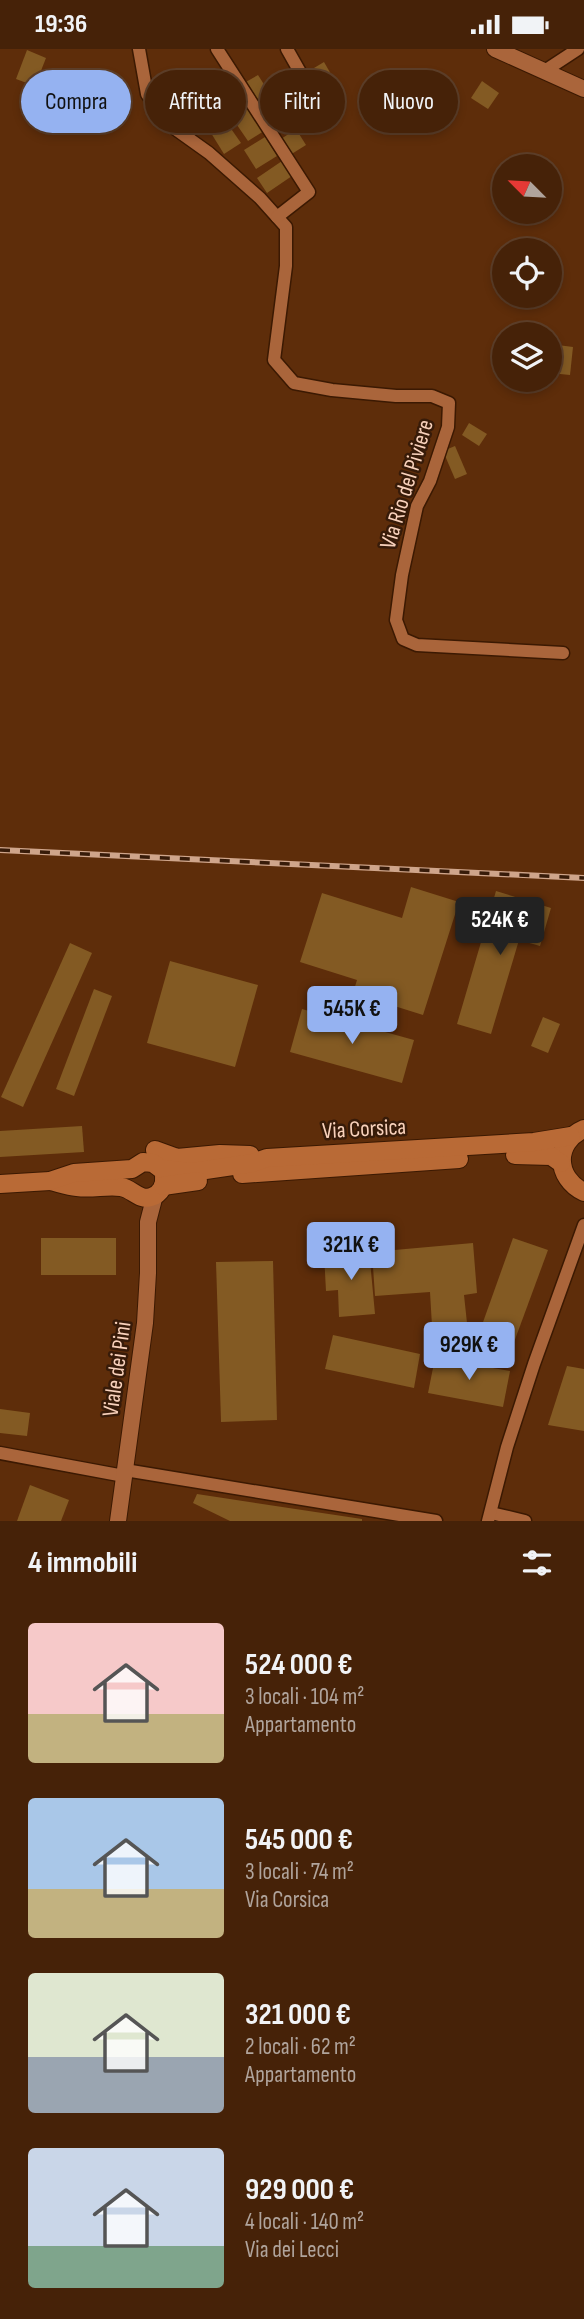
<!DOCTYPE html>
<html lang="it">
<head>
<meta charset="utf-8">
<style>
	body { margin:0; font-family:"Sofia Sans Condensed",sans-serif; background:#502f16; color:#f1f3f6; height:100vh; display:flex; flex-direction:column; font-size:26px; white-space:nowrap }
	* { box-sizing:border-box; margin:0 }
	p { font-size:23px; color:#b0a49c }
	.icon { flex:none; width:38px; height:38px; fill:none; stroke:currentColor; stroke-width:2; stroke-linecap:round; stroke-linejoin:round }
	.map { position:relative; height:1472px; overflow:hidden }
	.sheet { display:flex; flex-direction:column; background:#462208; flex:1 }
	.sheet>* { flex:none }
	.guide { position:absolute; left:21px; top:21px; width:542px; height:63px; display:flex; gap:14px }
	.needle { width:46px; rotate:294deg }
	.controls { position:absolute; left:492px; top:105px; display:grid; gap:14px }
	.controls a { display:grid; place-items:center; width:70px; height:70px; border-radius:50%; background:#462208; box-shadow:0 4px 10px #0003,0 0 0 2px #5e3f29; font-size:35px }
	.price { position:absolute; translate:-50% -60px; padding:0 16px; border-radius:7px; background:#95b2f1; color:#111; font-size:23px; line-height:46px; filter:drop-shadow(0 2px 4px #0008) }
	.price::after { content:''; position:absolute; left:50%; top:42px; width:21px; height:16px; margin-left:-10px; background:inherit; clip-path:polygon(0 0,100% 0,50% 100%) }
	.price.selected { background:#222; color:#fff }
	ul { padding:0; list-style:none }
	li { display:flex; align-items:center; gap:21px; height:175px; padding:0 28px }
	li span { display:grid; place-items:center; flex:none; width:196px; height:140px; border-radius:7px; color:#555 }
	li>.icon { margin-inline-start:auto }
	span .icon { width:84px; height:84px; fill:#fffc; stroke-width:1 }
	li b { font-size:30px }
	h2 { display:flex; justify-content:space-between; align-items:center; height:84px; padding:0 28px; font-size:30px }
	.pill { padding:0 24px; border-radius:32px; background:#462208; box-shadow:0 4px 10px #0003,0 0 0 2px #5e3f29; font-size:24px; line-height:63px }
	.pill.selected { background:#95b2f1; color:#111 }
	.status { display:flex; justify-content:space-between; align-items:center; height:49px; padding:0 35px; background:#462208; direction:ltr }
	.status svg { height:19px; fill:currentColor }
	.map>svg:first-child { display:block }
</style>
</head>
<body>
<div class="status"><b>19:36</b><svg viewBox="0 0 49 12"><path d="M0 12V9h3v3zM5 12V6h3v6zM10 12V3h3v9zM15 12V0h3v12zM26 1h20v11H26zM47 4h2v5h-2z"/></svg></div>
<div class="map">
<svg width="584" height="1472" viewBox="0 0 584 1472">
	<rect width="100%" height="100%" fill="#5e2d0a"/>
	<g fill="#835a23">
		<path d="M27 1 46 9 35 37 16 30Z"/>
		<path d="M324 13 339 39 320 51 304 25Z"/>
		<path d="M258 26 272 48 258 56 244 34Z"/>
		<path d="M230 30 233 35 230 36 238 50 221 59 211 40Z"/>
		<path d="M482 32 499 44 488 60 471 49Z"/>
		<path d="M302 40 319 68 302 79 284 51Z"/>
		<path d="M244 52 264 82 248 92 228 63Z"/>
		<path d="M281 58 290 74 276 83 266 67Z"/>
		<path d="M227 74 241 94 224 105 211 84Z"/>
		<path d="M296 80 306 96 290 106 281 90Z"/>
		<path d="M265 88 277 107 256 120 244 101Z"/>
		<path d="M282 112 292 127 267 144 257 129Z"/>
		<path d="M550 295 573 298 570 326 550 324Z"/>
		<path d="M469 374 487 385 479 397 462 386Z"/>
		<path d="M455 397 467 425 455 430 443 402Z"/>
		<path d="M411 838 459 853 423 966 353 944 357 931 300 913 322 844 402 869Z"/>
		<path d="M496 842 551 859 540 897 519 891 491 985 457 975Z"/>
		<path d="M70 894 92 904 23 1058 1 1048Z"/>
		<path d="M170 912 258 936 235 1018 147 994Z"/>
		<path d="M94 940 112 947 74 1047 56 1040Z"/>
		<path d="M302 960 414 991 402 1034 290 1003Z"/>
		<path d="M543 968 560 975 548 1004 531 997Z"/>
		<path d="M82 1077 84 1103 0 1108V1082Z"/>
		<rect x="41" y="1189" width="75" height="37"/>
		<path d="M513 1189 548 1201 506 1315 472 1304Z"/>
		<path d="M473 1194 477 1244 464 1246 467 1274 432 1277 430 1243 375 1247 372 1203Z"/>
		<path d="M369 1201 375 1265 339 1268 338 1241 326 1242 324 1205Z"/>
		<path d="M273 1212 277 1371 221 1373 216 1213Z"/>
		<path d="M333 1286 420 1305 414 1339 325 1320Z"/>
		<path d="M435 1309 510 1322 503 1358 428 1344Z"/>
		<path d="M567 1317 584 1320V1382L548 1376Z"/>
		<path d="M0 1360 30 1364 27 1387 0 1384Z"/>
		<path d="M30 1436 69 1451 61 1472H17Z"/>
		<path d="M197 1445 362 1470V1472H230L193 1454Z"/>
	</g>
	<g fill="none" stroke-linecap="round" stroke-linejoin="round">
		<g stroke="#3b1902" stroke-width="15">
			<g id="minor">
				<path d="M139 0 147 45 167 74 209 104 260 149 286 178V217L274 311 294 334 332 341 396 347H432L449 354 448 378 430 432 417 457 402 526 396 571 403 590 417 596 563 604"/>
				<path d="M217 0 309 143 277 168"/>
				<path d="M543 23 578 0"/>
				<path d="M284 46 300 23 287 0"/>
				<path d="M0 1404 124 1427"/>
				<path d="M125 1421 436 1472"/>
				<path d="M491 1464 525 1472"/>
				<path d="M488 1472 507 1398 534 1315 584 1176"/>
			</g>
		</g>
		<g stroke="#3b1902" stroke-width="18">
			<g id="tertiary">
				<path d="M495 0 584 40"/>
				<path d="M118 1472 145 1274 148 1224V1173L155 1146"/>
			</g>
		</g>
		<g stroke="#3b1902" stroke-width="20">
			<g id="secondary">
				<path d="M584 1080C554 1093 555 1129 584 1143"/>
				<path d="M155 1101 177 1109 220 1105 250 1106"/>
				<path d="M515 1106 551 1107 561 1114"/>
				<path d="M242 1125 459 1110"/>
				<path d="M50 1132C59 1134 68 1137 77 1138 92 1140 107 1136 121 1138 133 1140 139 1152 151 1148 161 1145 165 1136 164 1127"/>
				<path d="M0 1135 50 1132 74 1124 132 1120 143 1113 153 1114 161 1120 192 1123 253 1114 267 1109 534 1093 571 1087"/>
				<path d="M163 1137 198 1132"/>
			</g>
		</g>
		<use href="#minor" stroke="#aa653b" stroke-width="12"/>
		<use href="#tertiary" stroke="#aa653b" stroke-width="16"/>
		<use href="#secondary" stroke="#b96a36" stroke-width="18"/>
		<g stroke="#cfa58b" stroke-width="6">
			<path id="rail" d="M0 801 584 829"/>
		</g>
		<use href="#rail" stroke="#371b09" stroke-width="3.5" stroke-dasharray="10" stroke-linecap="butt"/>
	</g>
	<g text-anchor="middle" stroke-width="5" stroke-linejoin="round" paint-order="stroke">
		<g font-size="23" fill="#f8d1bb" stroke="#371b09">
			<text transform="translate(406 435) rotate(-73)" y="8">Via Rio del Piviere</text>
			<text transform="translate(364 1079) rotate(-3)" y="8">Via Corsica</text>
			<text transform="translate(116 1320) rotate(-82)" y="8">Viale dei Pini</text>
		</g>
	</g>
</svg>
<div class="controls">
<a><svg class="needle" viewBox="-14 -14 28 28"><path d="M0-13l5 13h-10z" fill="#e53935"/><path d="M0 13l5-13h-10z" fill="#b0a49c"/></svg></a>
<a><svg class="icon" aria-label="locate" viewBox="0 0 24 24"><circle cx="12" cy="12" r="6"/><path d="M12 2v4M12 18v4M2 12h4M18 12h4"/></svg></a>
<a><svg class="icon" aria-label="layers" viewBox="0 0 24 24"><path d="M12 4l9 5-9 5-9-5zM3 14l9 5 9-5"/></svg></a>
</div>
<b class="price selected" style="left:500px;top:908px">524K €</b>
<b class="price" style="left:352px;top:997px">545K €</b>
<b class="price" style="left:351px;top:1233px">321K €</b>
<b class="price" style="left:469px;top:1333px">929K €</b>
<div class="guide">
<a class="pill selected">Compra</a>
<a class="pill">Affitta</a>
<a class="pill">Filtri</a>
<a class="pill">Nuovo</a>
</div>
</div>
<section class="sheet">
<h2>4 immobili<svg class="icon" aria-label="filters" viewBox="0 0 24 24"><path d="M4 7h16M4 17h16"/><circle cx="9" cy="7" r="2"/><circle cx="15" cy="17" r="2"/></svg></h2>
<ul>
<li><span style="background:linear-gradient(#f6c9c9 65%,#c2b280 0)"><svg class="icon" aria-label="home" viewBox="0 0 24 24"><path d="M3 11l9-7 9 7M6 9v11h12V9"/></svg></span><div><b>524 000 €</b><p>3 locali · 104 m²</p><p>Appartamento</p></div></li>
<li><span style="background:linear-gradient(#a9c7e8 65%,#c2b280 0)"><svg class="icon" aria-label="home" viewBox="0 0 24 24"><path d="M3 11l9-7 9 7M6 9v11h12V9"/></svg></span><div><b>545 000 €</b><p>3 locali · 74 m²</p><p>Via Corsica</p></div></li>
<li><span style="background:linear-gradient(#dfe7d0 60%,#9aa5b1 0)"><svg class="icon" aria-label="home" viewBox="0 0 24 24"><path d="M3 11l9-7 9 7M6 9v11h12V9"/></svg></span><div><b>321 000 €</b><p>2 locali · 62 m²</p><p>Appartamento</p></div></li>
<li><span style="background:linear-gradient(#c9d6e8 70%,#7fa58c 0)"><svg class="icon" aria-label="home" viewBox="0 0 24 24"><path d="M3 11l9-7 9 7M6 9v11h12V9"/></svg></span><div><b>929 000 €</b><p>4 locali · 140 m²</p><p>Via dei Lecci</p></div></li>
</ul>
</section>
</body>
</html>
